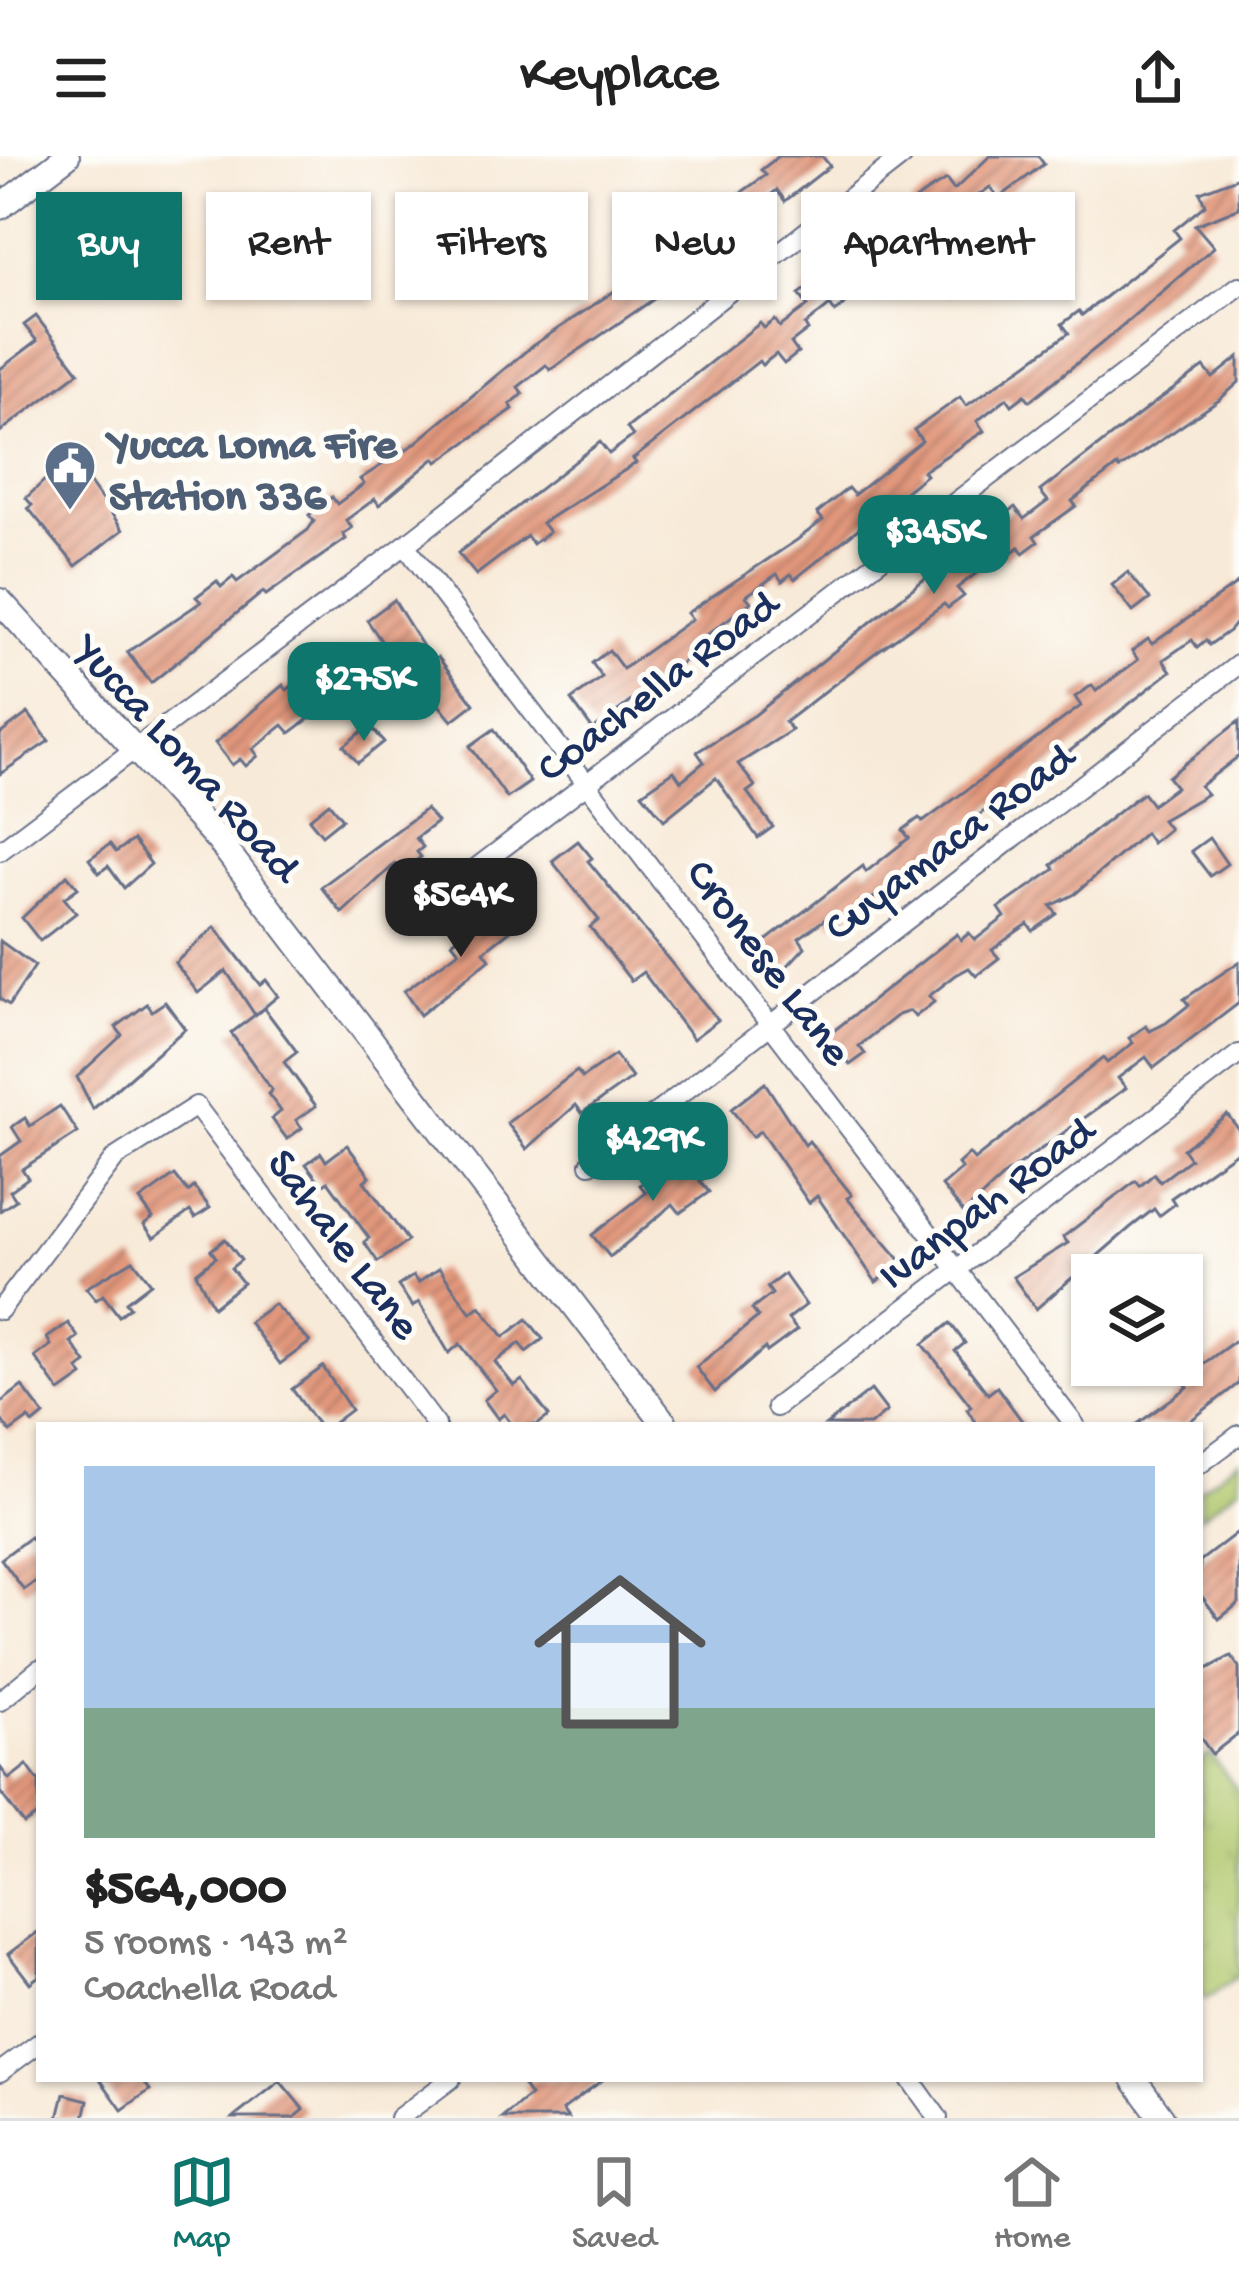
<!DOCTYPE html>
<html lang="en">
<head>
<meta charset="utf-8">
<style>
	body { margin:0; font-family:"Gochi Hand",sans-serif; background:#f6f6f6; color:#222; height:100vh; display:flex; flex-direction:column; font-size:45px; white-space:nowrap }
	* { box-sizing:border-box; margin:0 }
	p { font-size:39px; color:#767676 }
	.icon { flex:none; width:66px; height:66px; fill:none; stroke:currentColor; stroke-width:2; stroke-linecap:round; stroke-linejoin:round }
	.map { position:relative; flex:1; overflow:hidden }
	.drawer { position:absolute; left:36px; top:1266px; width:1167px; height:660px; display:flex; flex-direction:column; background:#fff; border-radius:0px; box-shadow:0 3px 9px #0004 }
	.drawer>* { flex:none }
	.banner { position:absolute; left:36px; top:36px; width:1167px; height:108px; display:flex; gap:24px }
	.buttons { position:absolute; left:1071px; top:1098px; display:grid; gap:24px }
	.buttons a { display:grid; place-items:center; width:132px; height:132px; border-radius:0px; background:#fff; box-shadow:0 3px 9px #0004; font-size:60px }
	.price { position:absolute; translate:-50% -102px; padding:0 27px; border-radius:24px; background:#0f766e; color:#fff; font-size:39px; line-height:78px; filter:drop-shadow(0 3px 6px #0008) }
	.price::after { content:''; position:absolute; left:50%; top:72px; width:36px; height:27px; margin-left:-18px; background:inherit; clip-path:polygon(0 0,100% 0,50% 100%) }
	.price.on { background:#222; color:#fff }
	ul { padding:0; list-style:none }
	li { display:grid; align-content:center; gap:24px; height:636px; padding:0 48px }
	li span { display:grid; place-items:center; height:372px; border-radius:0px; color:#555 }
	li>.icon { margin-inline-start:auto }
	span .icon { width:216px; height:216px; fill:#fffc; stroke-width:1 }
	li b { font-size:51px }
	.pill { padding:0 42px; border-radius:0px; background:#fff; box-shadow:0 3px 9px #0004; font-size:42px; line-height:108px }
	.pill.on { background:#0f766e; color:#fff }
	header { display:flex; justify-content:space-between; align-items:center; height:156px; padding:0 48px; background:#fff; font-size:54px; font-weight:600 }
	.tabs { display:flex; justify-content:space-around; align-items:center; height:168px; border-top:3px solid #e0e0e0; background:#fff; font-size:33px; color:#767676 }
	.tabs a { display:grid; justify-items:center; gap:6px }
	.tabs .on { color:#0f766e }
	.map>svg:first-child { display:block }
</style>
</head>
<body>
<header><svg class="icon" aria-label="menu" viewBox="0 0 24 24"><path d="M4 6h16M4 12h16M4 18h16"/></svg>Keyplace<svg class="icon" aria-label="share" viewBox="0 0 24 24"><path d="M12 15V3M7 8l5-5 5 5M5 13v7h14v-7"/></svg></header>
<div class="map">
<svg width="1239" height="1962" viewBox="0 0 1239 1962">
	<defs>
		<pattern id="grass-tufts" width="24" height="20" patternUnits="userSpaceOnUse" patternTransform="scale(3)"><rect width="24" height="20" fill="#b0c76c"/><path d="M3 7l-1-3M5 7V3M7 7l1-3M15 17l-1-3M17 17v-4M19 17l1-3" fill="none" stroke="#97ab60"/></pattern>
		<pattern id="building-hatch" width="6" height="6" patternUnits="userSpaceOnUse" patternTransform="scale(3)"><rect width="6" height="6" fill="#e2987c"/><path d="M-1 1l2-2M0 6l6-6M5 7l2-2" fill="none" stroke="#b67c69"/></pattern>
	</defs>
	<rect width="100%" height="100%" fill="#fdfcf7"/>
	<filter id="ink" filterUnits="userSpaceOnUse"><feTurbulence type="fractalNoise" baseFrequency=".00833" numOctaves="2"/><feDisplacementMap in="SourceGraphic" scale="24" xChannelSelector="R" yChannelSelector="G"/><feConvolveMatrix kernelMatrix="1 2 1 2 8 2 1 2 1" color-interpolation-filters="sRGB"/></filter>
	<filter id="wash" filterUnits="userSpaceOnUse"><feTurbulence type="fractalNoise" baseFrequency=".004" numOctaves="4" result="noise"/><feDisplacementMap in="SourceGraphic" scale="48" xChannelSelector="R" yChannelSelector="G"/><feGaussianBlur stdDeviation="2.7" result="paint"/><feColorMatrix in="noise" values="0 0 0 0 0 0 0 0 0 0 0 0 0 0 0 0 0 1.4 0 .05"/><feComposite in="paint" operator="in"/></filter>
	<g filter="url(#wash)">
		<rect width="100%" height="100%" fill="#f8ead8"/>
		<g fill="url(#grass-tufts)" stroke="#667b65" stroke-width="3">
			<path d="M1239 1303V1331L1200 1361V1333Z"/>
			<path d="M1210 1598 1239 1636V1819L1206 1844 1200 1837V1606Z"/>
		</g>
		<g id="blocks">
			<g fill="url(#building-hatch)">
				<path d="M779 0H822L830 10 785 45 777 34 749 56 755 64 745 72 749 76 730 91 550 214 546 209 518 231 523 238 510 248 513 253 438 306 435 302 379 349 375 343 346 364 352 372 343 378 346 383 266 439 263 436 151 527 127 496 201 446 196 441 217 425 221 431 233 421 237 426 308 374 314 365 309 359 332 341 337 348 364 328 360 323 413 289 532 190 652 110 647 103 766 19 761 14Z"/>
				<path d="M990 0H1038L1044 8 999 42 990 31 970 45 977 54 954 72 947 63 844 141 848 146 835 156 830 149 805 169 808 174 791 187 798 197 784 208 776 198 762 209 759 205 633 303 636 307 542 367 549 376 533 388 527 380 476 419 458 397 600 286 609 298 633 280 627 272 760 167 764 172 775 164 780 171 808 150 799 138 916 54 911 47 926 36 946 24 954 34Z"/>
				<path d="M1239 21V52L1195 69 1214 91 1102 187 1030 245 1025 239 1012 249 1007 242 977 265 984 275 923 315 926 319 795 423 791 418 782 425 777 418 746 440 751 446 692 490 697 495 593 574 571 544 602 521 592 507 609 494 623 513 692 463 687 457 797 384 823 364 817 357 848 332 854 339 922 285 914 274 960 241 966 250 1026 208 1069 177 1062 168 1079 155 1082 159 1180 82 1174 74 1205 49 1200 36Z"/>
				<path d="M951 107 966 127 948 140 933 121Z"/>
				<path d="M36 160 79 216 0 276V213L37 185 24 169Z"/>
				<path d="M1239 201V226L1218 245 1119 313 1117 310 1072 345 1076 350 1034 380 1038 386 1023 397 1019 391 1003 403 1000 399 957 432 964 440 948 452 944 448 875 497 785 566 792 574 738 608 755 630 747 636 773 671 758 682 716 622 664 664 642 637 674 615 681 625 704 606 697 596 755 559 983 376 1015 351 1024 363 1048 345 1040 335 1157 245 1204 211 1213 222Z"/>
				<path d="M66 304 71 310 75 306 123 374 76 410 28 352 32 349 26 342Z"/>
				<path d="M1128 416 1150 443 1133 456 1112 429Z"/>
				<path d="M1239 426V463L1229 475 1209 489 1206 484 1197 491 1192 484 1163 504 1171 515 1056 606 994 647 895 728 833 768 828 761 799 782 805 791 780 818 759 790 863 710 866 716 909 682 903 674 919 662 923 666 1081 550 1075 541 1092 529 1096 535 1138 504 1132 495 1148 483 1152 488Z"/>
				<path d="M394 444 432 505 438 501 474 548 452 565 427 534 419 540 367 464Z"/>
				<path d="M320 520 331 535 313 549 318 556 290 577 283 569 253 593 258 600 246 610 240 603 232 609 215 587 283 529 287 534 297 526 303 533Z"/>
				<path d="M28 557 49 585 0 618V578Z"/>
				<path d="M1239 565V600L1200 630 1207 638 1162 664 1169 673 1152 687 1145 677 1075 738 1051 750 1057 758 1033 775 1028 768 1016 776 992 794 999 802 976 820 969 812 956 819 929 840 934 846 915 861 910 855 898 859 859 890 865 898 850 909 827 880 957 778 961 784 969 777 975 784 1005 761 999 752 1055 713 1052 709 1132 645 1143 637 1152 649 1176 631 1168 621Z"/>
				<path d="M370 569 384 586 358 607 344 590Z"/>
				<path d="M494 573 530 626 507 642 470 590Z"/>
				<path d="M329 647 342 663 322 679 309 663Z"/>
				<path d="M426 653 437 666 416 682 423 691 417 696 421 701 401 716 395 708 342 757 321 731Z"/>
				<path d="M1209 682 1227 708 1210 720 1191 695Z"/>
				<path d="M133 684 151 708 124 732 108 710 99 717 89 703 110 688 116 696Z"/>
				<path d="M578 685 592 702 588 705 718 864 693 883 643 816 631 825 590 771 599 764 552 705Z"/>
				<path d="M67 719 78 732 64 742 76 757 40 785 22 762Z"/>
				<path d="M499 749 516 770 484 795 490 803 420 859 404 835 459 795 452 786Z"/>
				<path d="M215 771 260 829 266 824 278 840 255 859 226 815 198 837 175 807Z"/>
				<path d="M0 785 35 810 9 849 0 843Z"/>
				<path d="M1239 806V847L1154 912 1146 901 1118 922 1126 932 1005 1019 964 1057 942 1030 962 1013 958 1008 969 998 974 1004 1103 902 1107 907 1133 887 1129 882 1146 870 1150 875 1166 867 1189 849 1184 843Z"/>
				<path d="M165 846 185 873 93 953 77 921 122 879 116 871 147 848 152 855Z"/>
				<path d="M264 852 297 896 284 906 316 950 296 964 302 972 287 983 272 963 281 955 268 938 272 934 231 877Z"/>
				<path d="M615 899 632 922 582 957 576 949 527 993 507 967 577 915 582 922Z"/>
				<path d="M765 927 805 989 809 985 852 1039 847 1042 902 1106 876 1126 817 1040 809 1047 760 975 752 981 731 953Z"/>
				<path d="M60 950 78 977 22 1013 28 1022 10 1035 16 1044 0 1055V1000L21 985 12 971 25 962 30 970Z"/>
				<path d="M1227 958 1239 974V994L1171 1042 1175 1048 1159 1060 1154 1053 1131 1071 1036 1153 1013 1121 1068 1087 1063 1081 1136 1025 1140 1030 1154 1018 1160 1026 1190 1003 1183 993Z"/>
				<path d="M347 989 370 1020 364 1025 408 1085 378 1106 364 1086 369 1082 328 1025 322 1029 306 1008 321 997 326 1005Z"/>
				<path d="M673 1004 682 1017 696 1006 707 1020 700 1025 709 1036 680 1057 673 1048 610 1101 592 1079 646 1037 640 1029Z"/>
				<path d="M175 1019 188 1036 194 1031 210 1052 195 1062 190 1055 154 1082 144 1069 153 1062 140 1044Z"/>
				<path d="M225 1083 241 1104 231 1112 243 1127 213 1151 196 1117 216 1101 211 1094Z"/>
				<path d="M133 1104 151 1127 126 1146 130 1151 119 1160 103 1139 96 1144 86 1132Z"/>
				<path d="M439 1112 471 1157 480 1150 504 1181 527 1163 543 1183 526 1196 520 1187 495 1206 514 1230 522 1224 549 1260 537 1269H512L504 1258 498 1263 484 1244 496 1234 460 1188 449 1197 419 1146 413 1151 398 1130 413 1120 418 1127Z"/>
				<path d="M784 1118 806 1149 788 1163 797 1174 767 1196 765 1192 715 1236 696 1211 758 1161 752 1153 772 1138 767 1131Z"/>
				<path d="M274 1148 310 1186 280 1208 249 1166Z"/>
				<path d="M68 1167 78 1181 71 1186 86 1207 78 1213 83 1220 60 1236 35 1201 51 1189 47 1182Z"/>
				<path d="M950 1167 965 1187 955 1195 988 1238 997 1231 1025 1269H978L967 1253 971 1250 923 1188Z"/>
				<path d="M1239 1182V1227L1185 1269H1136L1188 1231 1182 1223Z"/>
				<path d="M323 1211 351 1254 331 1269H318L292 1233Z"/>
				<path d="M22 1230 44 1259 33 1268 29 1262 10 1276 0 1262V1247Z"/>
				<path d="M871 1234 887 1255 870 1269H826Z"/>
				<path d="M1239 1375V1447L1219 1463 1200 1438V1405Z"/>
				<path d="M30 1381 39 1393V1423L24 1434 1 1403Z"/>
				<path d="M1231 1500 1239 1511V1577L1212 1598 1200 1581V1517Z"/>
				<path d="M27 1609 39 1626V1658L24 1668 0 1636V1611L9 1623Z"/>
				<path d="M39 1775V1820L30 1827 8 1798Z"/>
				<path d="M100 1923H142L150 1934 122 1954Z"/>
				<path d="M533 1923H604L562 1954 568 1962H502L530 1940 523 1930Z"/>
				<path d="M280 1925 304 1954 294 1962H233Z"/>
				<path d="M64 1938 88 1944 84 1962H58Z"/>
			</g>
		</g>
	</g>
	<g filter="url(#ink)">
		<use href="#blocks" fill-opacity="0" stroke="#687089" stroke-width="3"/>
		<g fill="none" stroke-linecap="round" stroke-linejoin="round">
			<g stroke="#687089" stroke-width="22">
				<g id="minor">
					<path d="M405 389 1075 1269"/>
					<path d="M0 695 405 389 903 0"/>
					<path d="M404 767 1239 130"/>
					<path d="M590 1008 1239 508"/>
					<path d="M0 1154 115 1002 196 950 436 1269"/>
					<path d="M776 1251 1239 898"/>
					<path d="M1200 1308 1239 1279"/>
					<path d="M0 1545 39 1513"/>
					<path d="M0 1916 39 1887"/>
					<path d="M910 1923 938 1962"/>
					<path d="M399 1962 451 1923"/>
				</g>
			</g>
			<g stroke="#687089" stroke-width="28">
				<g id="major">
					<path d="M0 51 67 0"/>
					<path d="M0 445 219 685 666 1269"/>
					<path d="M1134 1923 1162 1962"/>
				</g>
			</g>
			<use href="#minor" stroke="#fff" stroke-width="18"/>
			<use href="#major" stroke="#fff" stroke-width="24"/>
		</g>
	</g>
	<defs>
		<g id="civic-pin" transform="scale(2.7)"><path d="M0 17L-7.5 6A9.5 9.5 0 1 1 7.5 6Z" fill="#5c6f8a" stroke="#fdfcf7"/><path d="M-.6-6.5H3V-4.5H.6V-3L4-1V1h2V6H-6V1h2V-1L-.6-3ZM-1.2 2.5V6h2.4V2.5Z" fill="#fff"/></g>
	</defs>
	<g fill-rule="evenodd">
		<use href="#civic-pin" x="70" y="310"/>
	</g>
	<g text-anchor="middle" stroke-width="10" stroke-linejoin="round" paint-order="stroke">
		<g font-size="45" font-weight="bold" fill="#4e5e75" stroke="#fdfcf7" text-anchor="start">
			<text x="109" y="300">Yucca Loma Fire<tspan x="109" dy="52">Station 336</tspan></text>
		</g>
		<g font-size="45" fill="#1b2f5e" stroke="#fdfcf7">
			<text transform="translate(655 527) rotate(-37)" y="16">Coachella Road</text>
			<text transform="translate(190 600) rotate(48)" y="16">Yucca Loma Road</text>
			<text transform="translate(947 683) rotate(-37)" y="16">Cuyamaca Road</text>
			<text transform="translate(772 804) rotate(53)" y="16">Cronese Lane</text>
			<text transform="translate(984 1044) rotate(-37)" y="16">Ivanpah Road</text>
			<text transform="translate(347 1086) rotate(53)" y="16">Sahale Lane</text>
		</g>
	</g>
</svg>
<div class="buttons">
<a><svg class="icon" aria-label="layers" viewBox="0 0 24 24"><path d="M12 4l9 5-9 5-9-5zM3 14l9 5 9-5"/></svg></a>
</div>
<b class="price" style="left:934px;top:441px">$345K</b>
<b class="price" style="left:364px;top:588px">$275K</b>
<b class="price on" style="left:461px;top:804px">$564K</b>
<b class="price" style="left:653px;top:1048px">$429K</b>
<div class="banner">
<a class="pill on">Buy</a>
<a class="pill">Rent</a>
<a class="pill">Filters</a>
<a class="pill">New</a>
<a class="pill">Apartment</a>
</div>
<section class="drawer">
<ul>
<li><span style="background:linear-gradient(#a9c7e8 65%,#7fa58c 0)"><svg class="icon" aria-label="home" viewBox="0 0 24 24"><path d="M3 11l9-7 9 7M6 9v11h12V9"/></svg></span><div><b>$564,000</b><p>5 rooms · 143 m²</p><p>Coachella Road</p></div></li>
</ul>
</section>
</div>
<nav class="tabs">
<a class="on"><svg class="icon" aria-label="map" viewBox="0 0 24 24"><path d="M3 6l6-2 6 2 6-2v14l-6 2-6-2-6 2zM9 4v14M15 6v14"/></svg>Map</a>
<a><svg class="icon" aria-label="saved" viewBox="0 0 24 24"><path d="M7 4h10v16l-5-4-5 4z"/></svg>Saved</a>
<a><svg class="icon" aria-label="home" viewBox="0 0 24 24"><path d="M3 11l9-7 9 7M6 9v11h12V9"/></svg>Home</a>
</nav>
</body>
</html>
